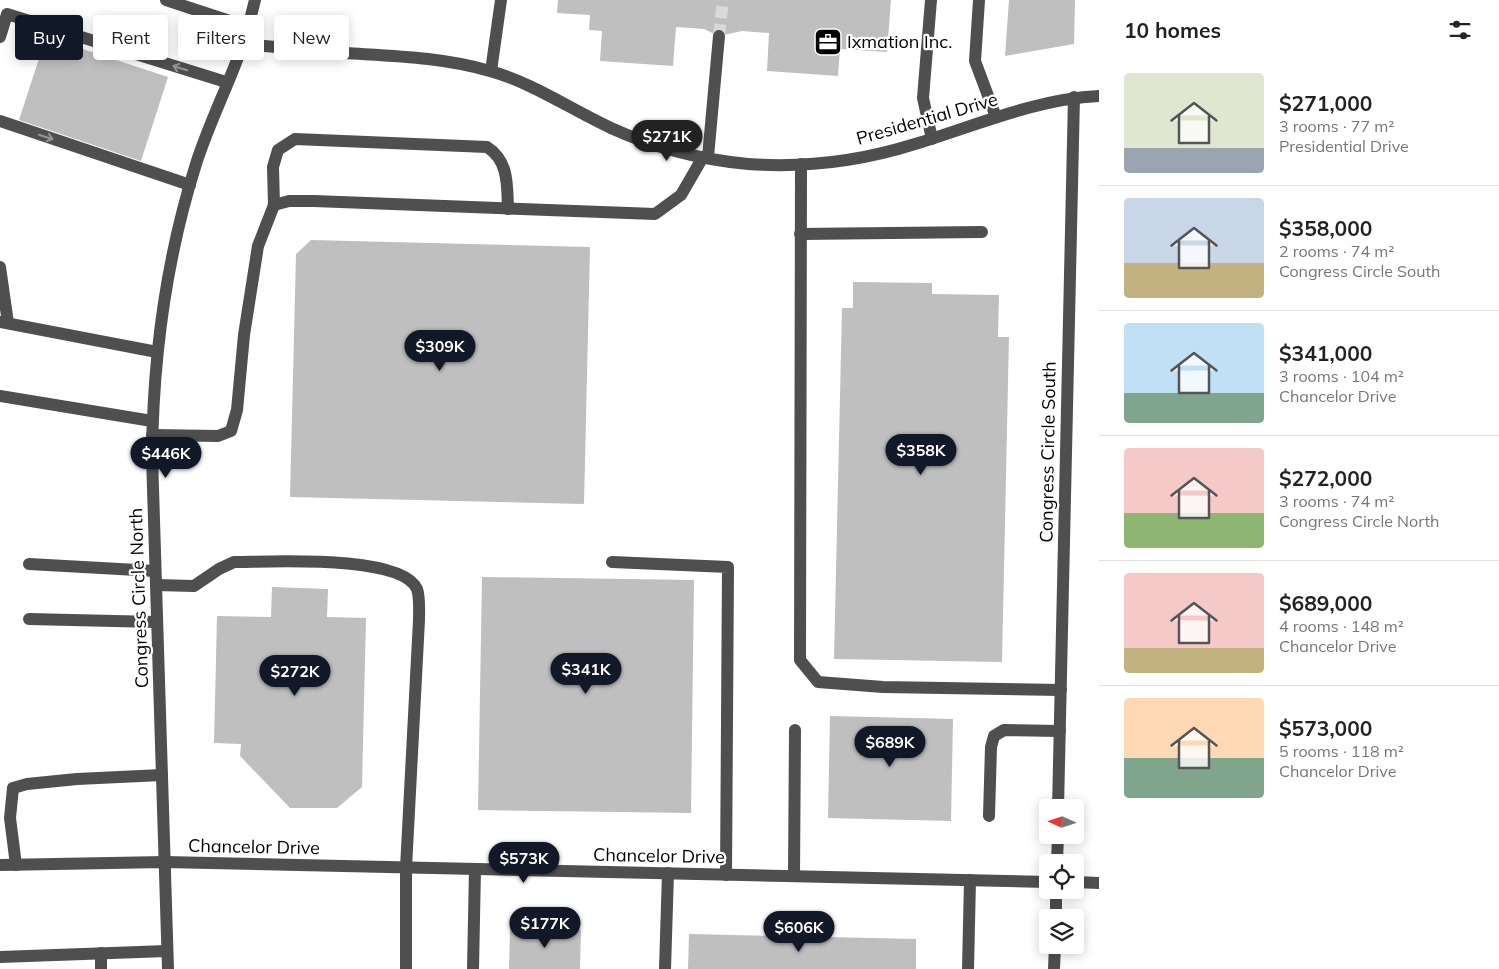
<!DOCTYPE html>
<html lang="en">
<head>
<meta charset="utf-8">
<style>
	body { margin:0; font-family:Mulish,sans-serif; background:#f6f6f6; color:#222; height:100vh; display:flex; flex-direction:column; font-size:19px; white-space:nowrap }
	* { box-sizing:border-box; margin:0 }
	p { font-size:16px; color:#767676 }
	.icon { flex:none; width:28px; height:28px; fill:none; stroke:currentColor; stroke-width:2; stroke-linecap:round; stroke-linejoin:round }
	.map { position:relative; flex:1; overflow:hidden }
	.details { display:flex; flex-direction:column; background:#fff; width:400px }
	.details>* { flex:none }
	.banner { position:absolute; left:15px; top:15px; width:475px; height:45px; display:flex; gap:10px }
	.needle { width:32px; rotate:273deg }
	.fabs { position:absolute; left:1039px; top:799px; display:grid; gap:10px }
	.fabs a { display:grid; place-items:center; width:45px; height:45px; border-radius:5px; background:#fff; box-shadow:0 2px 12px #0003; font-size:25px }
	.price { position:absolute; translate:-50% -42px; padding:0 11px; border-radius:18px; background:#111827; color:#fff; font-size:16px; line-height:32px; filter:drop-shadow(0 1px 2px #0008) }
	.price::after { content:''; position:absolute; left:50%; top:30px; width:15px; height:11px; margin-left:-8px; background:inherit; clip-path:polygon(0 0,100% 0,50% 100%) }
	.price.on { background:#222; color:#fff }
	ul { padding:0; list-style:none }
	li { display:flex; align-items:center; gap:15px; height:125px; padding:0 25px }
	li+li { border-top:1px solid #e0e0e0 }
	li span { display:grid; place-items:center; flex:none; width:140px; height:100px; border-radius:5px; color:#555 }
	li>.icon { margin-inline-start:auto }
	span .icon { width:60px; height:60px; fill:#fffc; stroke-width:1 }
	li b { font-size:21px }
	h2 { display:flex; justify-content:space-between; align-items:center; height:60px; padding:0 25px; font-size:21px }
	.tag { padding:0 18px; border-radius:5px; background:#fff; box-shadow:0 2px 12px #0003; font-size:18px; line-height:45px }
	.tag.on { background:#111827; color:#fff }
	main { display:flex; flex:1; min-height:0 }
	.map>svg:first-child { display:block }
</style>
</head>
<body>
<main>
<div class="map">
<svg width="1099" height="969" viewBox="0 0 1099 969">
	<rect width="100%" height="100%" fill="#fff"/>
	<g fill="#bfbfbf">
		<path d="M558 0H891L887 52 840 49 838 76 767 71 769 33 742 31 719 36 704 29 676 27 673 66 600 61 602 31 589 30 590 15 557 13Z"/>
		<path d="M1009 0H1075L1074 44 1005 56Z"/>
		<path d="M46 37 168 77 141 161 19 120Z"/>
		<path d="M311 240 590 247 584 504 290 497 296 254Z"/>
		<path d="M853 282 932 283V294L999 295 998 337H1009L1002 662 834 659 842 308H853Z"/>
		<path d="M482 577 694 580 691 813 478 810Z"/>
		<path d="M272 587 328 589 327 617 366 618 362 787 337 808H290L240 756 241 744 214 743 217 616 271 617Z"/>
		<path d="M830 716 953 719 951 821 828 818Z"/>
		<path d="M510 928 581 930 580 969H509Z"/>
		<path d="M689 934 916 939V969H688Z"/>
	</g>
	<g fill="none" stroke-linecap="round" stroke-linejoin="round">
		<path stroke="#d9d9d9" stroke-width="12" stroke-dasharray="12 6" stroke-linecap="butt" d="M719 36 723 0"/>
		<g stroke="#4f4f4f" stroke-width="12">
			<path d="M166 0 248 27"/>
			<path d="M931 0 923 98 932 139"/>
			<path d="M979 0 975 61 996 117"/>
			<path d="M0 37 7 14 226 82"/>
			<path d="M243 44C277 47 311 51 345 53 393 56 443 57 490 71 533 83 570 109 611 128 652 147 702 160 748 164 804 168 861 161 915 144 975 126 1035 99 1099 96"/>
			<path d="M491 71 501 0"/>
			<path d="M0 121 190 185"/>
			<path d="M708 157 719 36"/>
			<path d="M801 164 800 660 818 682 883 687 1061 690"/>
			<path d="M274 205 273 167 278 150 295 139 487 147C509 161 507 185 508 209"/>
			<path d="M800 234 982 232"/>
			<path d="M0 267 8 323"/>
			<path d="M0 322 157 352"/>
			<path d="M0 396 152 421"/>
			<path d="M152 435 218 436 231 431 237 410 244 335 258 246 274 205 289 201H314L655 214 681 195 703 157"/>
			<path d="M612 562 728 567 726 875"/>
			<path d="M29 564 155 571"/>
			<path d="M156 585 194 586 219 569 234 562C269 562 401 554 417 589 420 597 419 612 419 620L406 868V969"/>
			<path d="M29 619 157 622"/>
			<path d="M1058 808 1074 97"/>
			<path d="M989 816 991 747 994 736 1004 730 1060 731"/>
			<path d="M1057 862 1058 835"/>
			<path d="M0 865 165 862 1048 882"/>
			<path d="M16 865 10 818 13 788 27 784 77 779 162 775"/>
			<path d="M794 876 795 730"/>
			<path d="M1075 882 1099 883"/>
			<path d="M1056 918V890"/>
			<path d="M101 953V969"/>
			<path d="M0 957 167 951"/>
			<path d="M168 969 152 456C153 357 166 259 196 164 209 123 229 84 243 44 248 30 251 15 255 0"/>
			<path d="M473 969 475 869"/>
			<path d="M665 969 668 873"/>
			<path d="M968 969 970 880"/>
			<path d="M1054 969 1055 945"/>
		</g>
	</g>
	<defs><path id="oneway-shaft" d="M-6 0H5M1.5-3L5.5 0L1.5 3" fill="none" stroke-width="1.6" stroke-linecap="round" stroke-linejoin="round" transform="scale(1.25)"/></defs>
	<g stroke="#959595">
		<use href="#oneway-shaft" transform="translate(180 68) rotate(-163)"/>
		<use href="#oneway-shaft" transform="translate(46 137) rotate(18)"/>
	</g>
	<defs>
		<g id="office-square" transform="scale(1.4375)"><rect x="-9" y="-9" width="18" height="18" rx="4" fill="#000" stroke="#fff"/><path d="M-6-3h4V-5.5h4V-3h4V5H-6ZM-1-4.5V-3h2v-1.5ZM-6 0V1H6V0Z" fill="#fff"/></g>
	</defs>
	<g fill-rule="evenodd">
		<use href="#office-square" x="828" y="42"/>
	</g>
	<g text-anchor="middle" stroke-width="4.5" stroke-linejoin="round" paint-order="stroke">
		<g font-size="18" fill="#000" stroke="#fff" text-anchor="start">
			<text x="847" y="48">Ixmation Inc.</text>
		</g>
		<g font-size="18" fill="#000" stroke="#fff">
			<text transform="translate(927 119) rotate(-16)" y="6">Presidential Drive</text>
			<text transform="translate(1048 452) rotate(-89)" y="6">Congress Circle South</text>
			<text transform="translate(139 598) rotate(-92)" y="6">Congress Circle North</text>
			<text transform="translate(254 847) rotate(1)" y="6">Chancelor Drive</text>
			<text transform="translate(659 856) rotate(1)" y="6">Chancelor Drive</text>
		</g>
	</g>
</svg>
<div class="fabs">
<a><svg class="needle" viewBox="-14 -14 28 28"><path d="M0-13l5 13h-10z" fill="#e53935"/><path d="M0 13l5-13h-10z" fill="#767676"/></svg></a>
<a><svg class="icon" aria-label="locate" viewBox="0 0 24 24"><circle cx="12" cy="12" r="6"/><path d="M12 2v4M12 18v4M2 12h4M18 12h4"/></svg></a>
<a><svg class="icon" aria-label="layers" viewBox="0 0 24 24"><path d="M12 4l9 5-9 5-9-5zM3 14l9 5 9-5"/></svg></a>
</div>
<b class="price on" style="left:667px;top:162px">$271K</b>
<b class="price" style="left:440px;top:372px">$309K</b>
<b class="price" style="left:921px;top:476px">$358K</b>
<b class="price" style="left:166px;top:479px">$446K</b>
<b class="price" style="left:586px;top:695px">$341K</b>
<b class="price" style="left:295px;top:697px">$272K</b>
<b class="price" style="left:890px;top:768px">$689K</b>
<b class="price" style="left:524px;top:884px">$573K</b>
<b class="price" style="left:545px;top:949px">$177K</b>
<b class="price" style="left:799px;top:953px">$606K</b>
<div class="banner">
<a class="tag on">Buy</a>
<a class="tag">Rent</a>
<a class="tag">Filters</a>
<a class="tag">New</a>
</div>
</div>
<section class="details">
<h2>10 homes<svg class="icon" aria-label="filters" viewBox="0 0 24 24"><path d="M4 7h16M4 17h16"/><circle cx="9" cy="7" r="2"/><circle cx="15" cy="17" r="2"/></svg></h2>
<ul>
<li><span style="background:linear-gradient(#dfe7d0 75%,#9aa5b1 0)"><svg class="icon" aria-label="home" viewBox="0 0 24 24"><path d="M3 11l9-7 9 7M6 9v11h12V9"/></svg></span><div><b>$271,000</b><p>3 rooms · 77 m²</p><p>Presidential Drive</p></div></li>
<li><span style="background:linear-gradient(#c9d6e8 65%,#c2b280 0)"><svg class="icon" aria-label="home" viewBox="0 0 24 24"><path d="M3 11l9-7 9 7M6 9v11h12V9"/></svg></span><div><b>$358,000</b><p>2 rooms · 74 m²</p><p>Congress Circle South</p></div></li>
<li><span style="background:linear-gradient(#bfe0f5 70%,#7fa58c 0)"><svg class="icon" aria-label="home" viewBox="0 0 24 24"><path d="M3 11l9-7 9 7M6 9v11h12V9"/></svg></span><div><b>$341,000</b><p>3 rooms · 104 m²</p><p>Chancelor Drive</p></div></li>
<li><span style="background:linear-gradient(#f6c9c9 65%,#8fb573 0)"><svg class="icon" aria-label="home" viewBox="0 0 24 24"><path d="M3 11l9-7 9 7M6 9v11h12V9"/></svg></span><div><b>$272,000</b><p>3 rooms · 74 m²</p><p>Congress Circle North</p></div></li>
<li><span style="background:linear-gradient(#f6c9c9 75%,#c2b280 0)"><svg class="icon" aria-label="home" viewBox="0 0 24 24"><path d="M3 11l9-7 9 7M6 9v11h12V9"/></svg></span><div><b>$689,000</b><p>4 rooms · 148 m²</p><p>Chancelor Drive</p></div></li>
<li><span style="background:linear-gradient(#ffd9b3 60%,#7fa58c 0)"><svg class="icon" aria-label="home" viewBox="0 0 24 24"><path d="M3 11l9-7 9 7M6 9v11h12V9"/></svg></span><div><b>$573,000</b><p>5 rooms · 118 m²</p><p>Chancelor Drive</p></div></li>
</ul>
</section>
</main>
</body>
</html>
